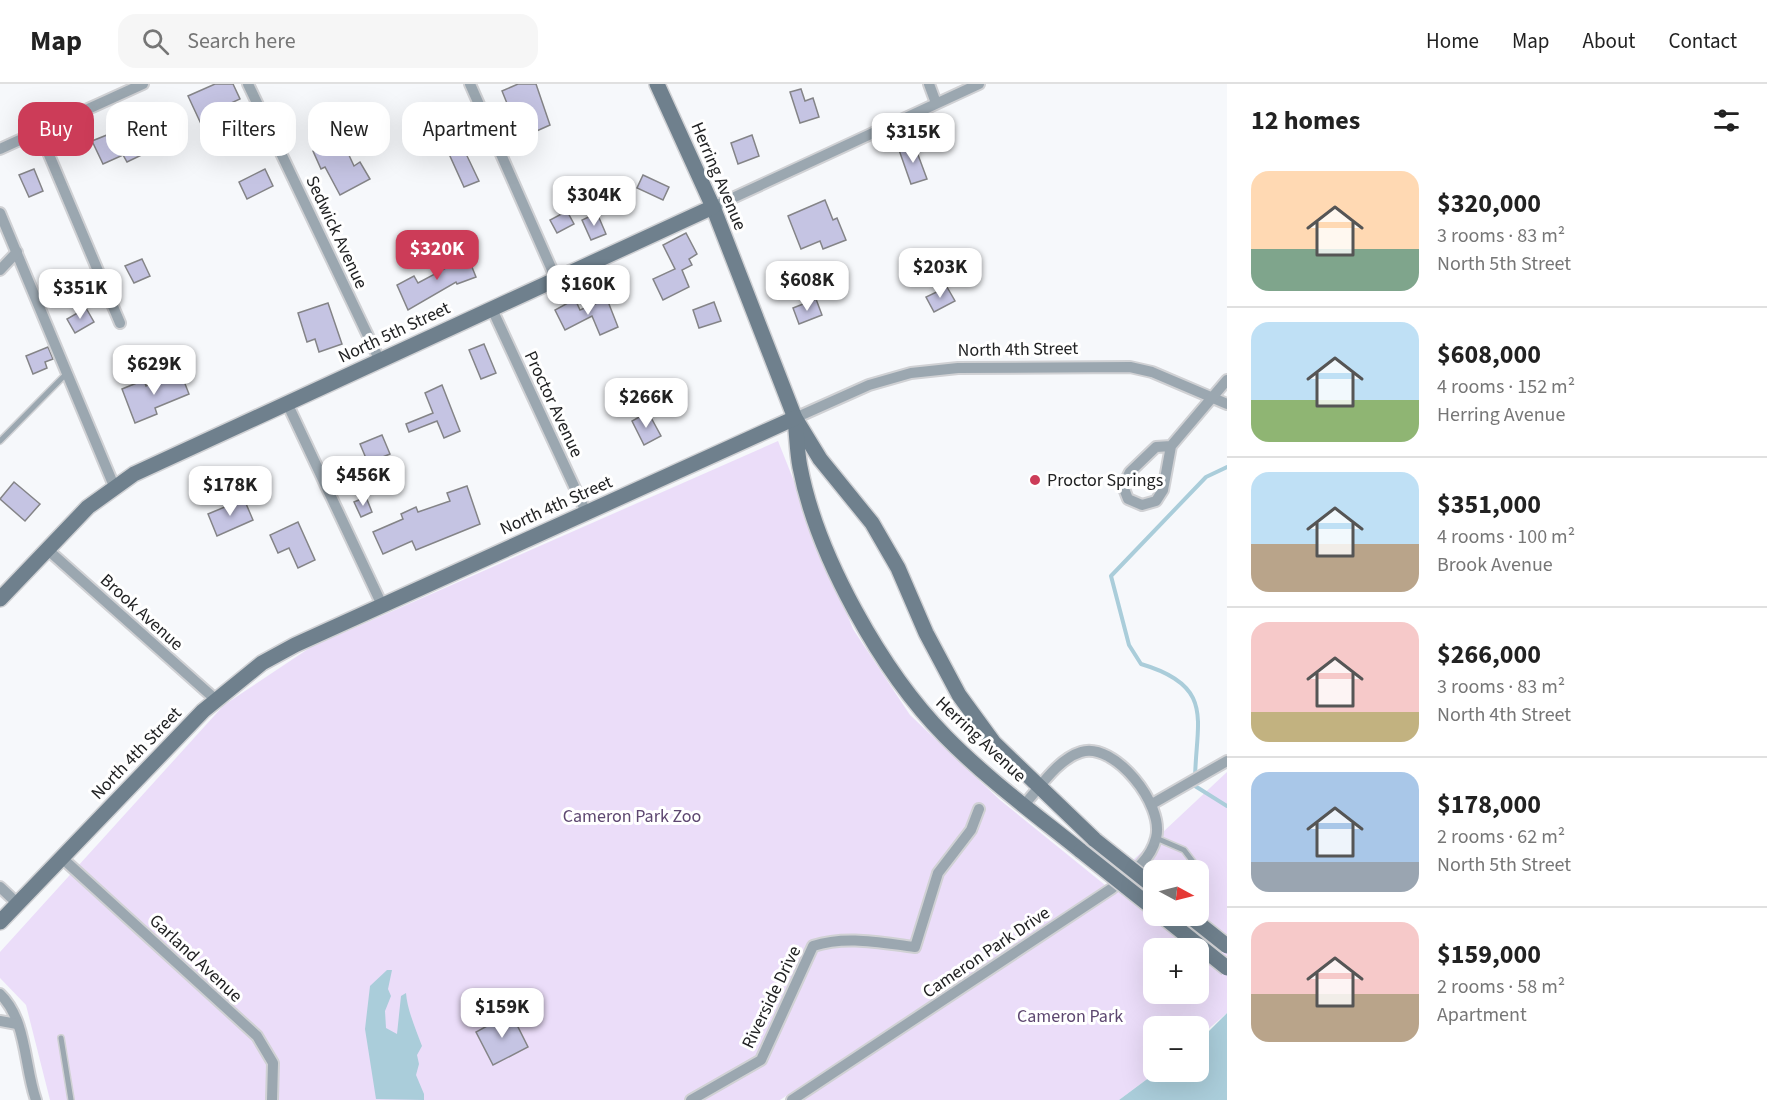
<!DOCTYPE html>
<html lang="en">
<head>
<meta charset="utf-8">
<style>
	body { margin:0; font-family:"Source Sans 3",sans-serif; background:#f6f6f6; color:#222; height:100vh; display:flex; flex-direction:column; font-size:22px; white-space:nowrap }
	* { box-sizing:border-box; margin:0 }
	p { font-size:20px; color:#767676 }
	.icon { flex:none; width:33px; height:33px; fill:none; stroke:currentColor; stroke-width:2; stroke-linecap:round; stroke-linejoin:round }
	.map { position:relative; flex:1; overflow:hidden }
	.details { display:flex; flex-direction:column; background:#fff; width:540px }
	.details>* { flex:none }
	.hud { position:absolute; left:18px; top:18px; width:570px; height:54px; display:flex; gap:12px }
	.needle { width:39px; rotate:97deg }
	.fabs { position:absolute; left:1143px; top:776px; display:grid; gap:12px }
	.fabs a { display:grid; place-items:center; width:66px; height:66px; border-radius:12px; background:#fff; box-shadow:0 6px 24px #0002; font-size:30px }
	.price { position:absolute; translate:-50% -51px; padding:0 14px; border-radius:12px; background:#fff; color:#222; font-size:20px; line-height:39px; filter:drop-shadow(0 2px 3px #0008) }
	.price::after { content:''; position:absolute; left:50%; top:36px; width:18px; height:14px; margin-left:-9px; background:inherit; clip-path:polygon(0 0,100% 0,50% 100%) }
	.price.on { background:#cc3c58; color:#fff }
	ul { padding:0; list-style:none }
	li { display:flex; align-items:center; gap:18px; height:150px; padding:0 24px }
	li+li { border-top:2px solid #e0e0e0 }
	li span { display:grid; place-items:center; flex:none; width:168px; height:120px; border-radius:18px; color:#555 }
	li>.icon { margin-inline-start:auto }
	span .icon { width:72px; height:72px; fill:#fffc; stroke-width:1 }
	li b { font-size:26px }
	h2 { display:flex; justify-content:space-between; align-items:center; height:72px; padding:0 24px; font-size:26px }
	.chip { padding:0 21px; border-radius:18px; background:#fff; box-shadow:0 6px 24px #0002; font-size:21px; line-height:54px }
	.chip.on { background:#cc3c58; color:#fff }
	header { display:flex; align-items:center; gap:36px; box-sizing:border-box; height:84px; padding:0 30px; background:#fff; border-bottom:2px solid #e0e0e0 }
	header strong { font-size:28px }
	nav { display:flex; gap:33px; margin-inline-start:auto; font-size:21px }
	.search { width:420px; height:54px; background:#f6f6f6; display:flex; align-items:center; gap:15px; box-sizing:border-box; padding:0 21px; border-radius:18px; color:#767676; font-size:22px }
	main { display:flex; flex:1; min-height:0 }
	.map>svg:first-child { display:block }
</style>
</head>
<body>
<header>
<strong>Map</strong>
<div class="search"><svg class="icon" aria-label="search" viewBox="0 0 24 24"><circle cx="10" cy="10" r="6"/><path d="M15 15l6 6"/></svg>Search here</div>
<nav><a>Home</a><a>Map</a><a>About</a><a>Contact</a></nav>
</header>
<main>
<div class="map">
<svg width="1227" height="1016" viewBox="0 0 1227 1016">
	<rect width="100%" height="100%" fill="#f6f8fb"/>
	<g fill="#ebddf9" fill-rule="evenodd">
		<path d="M778 357 853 545 910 631 1000 716 1105 801 780 1016H50L26 921 0 894V868L224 621 311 563Z"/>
		<path d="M1227 688V929L1199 953 1198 942H1154V987H1158L1119 1016H793L1083 823ZM1154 786H1198V831H1154ZM1154 864H1198V909H1154Z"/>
	</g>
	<g fill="#aacdda">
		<path d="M387 886H392L388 905 391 912 385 927 386 944 397 950 401 912 406 909C407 925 416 946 422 962L417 971 419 980 416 991 424 1010V1016L376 1015 365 945 370 902Z"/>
		<path d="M1227 929V1016H1119L1158 987H1198L1199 957Z"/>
	</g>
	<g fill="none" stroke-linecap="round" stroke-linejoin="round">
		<path stroke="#aacdda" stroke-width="4" d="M1227 383 1206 393 1111 492 1129 561 1141 580C1219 603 1194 640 1195 702L1227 722"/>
	</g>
	<g fill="#c5c4e3" stroke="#848487" stroke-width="1.5">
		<path d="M215 0H233L240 15 216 26 219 34 202 42 188 12Z"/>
		<path d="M518 0H536L550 41 521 54 502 7Z"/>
		<path d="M801 5 805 17 813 14 819 33 800 39 790 8Z"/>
		<path d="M159 30 171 57 127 78 123 71 103 80 92 57Z"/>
		<path d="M448 32 479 97 464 103 435 39Z"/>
		<path d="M752 51 759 72 738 80 731 59Z"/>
		<path d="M341 54 354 82 360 78 370 95 340 111 325 83 321 85 313 67Z"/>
		<path d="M914 60 927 95 911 100 899 66Z"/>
		<path d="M34 85 43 107 29 113 19 91Z"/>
		<path d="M265 85 273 102 247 115 239 98Z"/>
		<path d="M643 91 669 103 663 116 637 104Z"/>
		<path d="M825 116 833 136 837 134 846 156 823 165 820 157 801 165 788 132Z"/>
		<path d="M567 127 574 140 557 149 550 136Z"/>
		<path d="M597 129 606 150 591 156 582 136Z"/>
		<path d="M686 149 697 170 689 175 692 181 682 186 689 203 663 216 653 195 675 185 663 161Z"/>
		<path d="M465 166 476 193 457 200 456 198 408 226 397 201 414 192 418 199 450 182 447 173Z"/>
		<path d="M142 175 150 192 134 199 125 182Z"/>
		<path d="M947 203 955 217 934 228 926 213Z"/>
		<path d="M575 215 580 226 607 215 618 243 600 251 592 232 565 246 555 226Z"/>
		<path d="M816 215 822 231 799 240 793 224Z"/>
		<path d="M714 218 721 237 699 244 693 226Z"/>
		<path d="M328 219 342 260 319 268 315 255 307 258 298 229Z"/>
		<path d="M86 224 94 238 75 249 67 235Z"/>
		<path d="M484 260 496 289 481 295 469 266Z"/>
		<path d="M48 263 53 275 45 278 47 284 33 290 26 272Z"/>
		<path d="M180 287 189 310 155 324 157 330 135 339 122 305 144 296 146 302Z"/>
		<path d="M442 301 460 347 444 354 437 337 409 348 406 340 433 329 425 309Z"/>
		<path d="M648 328 661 352 644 361 632 337Z"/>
		<path d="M382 351 390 370 368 379 360 360Z"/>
		<path d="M14 398 40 420 25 437 0 415Z"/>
		<path d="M467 402 480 440 416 466 412 457 383 470 373 448 403 435 401 430 416 423 418 428 450 417 447 409Z"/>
		<path d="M366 413 372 428 361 433 354 418Z"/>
		<path d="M244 415 253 436 217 452 208 430Z"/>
		<path d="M298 438 315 476 298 484 289 464 278 469 270 451Z"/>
		<path d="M511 929 528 963 493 981 476 948Z"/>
	</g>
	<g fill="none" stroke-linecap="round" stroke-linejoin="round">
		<g stroke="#d0d1d4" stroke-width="8">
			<g id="lane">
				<path d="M0 357 66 290"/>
				<path d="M1156 754 1184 766 1200 787 1198 804"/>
				<path d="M1198 876 1202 886"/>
				<path d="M61 954 71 1016"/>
			</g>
		</g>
		<g stroke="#d0d1d4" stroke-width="14">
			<g id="street">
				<path d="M248 0 380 277"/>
				<path d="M470 0 556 195"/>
				<path d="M929 0 936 19"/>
				<path d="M39 47 120 239"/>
				<path d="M0 65 143 0"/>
				<path d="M713 123 979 0"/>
				<path d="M0 129 114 402"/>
				<path d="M0 186 17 168"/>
				<path d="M492 225 586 428"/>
				<path d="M287 319 382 521"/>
				<path d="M795 334 869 301 911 289 958 284 1130 283 1152 288 1227 320"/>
				<path d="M1171 362 1156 363 1130 388 1123 402 1128 415 1142 421 1156 417 1163 406 1171 362 1227 296"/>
				<path d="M48 466 215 615"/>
				<path d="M1152 720 1227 677"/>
				<path d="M62 774 257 952 273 979 272 1016"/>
				<path d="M0 803 18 820"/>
				<path d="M0 910C27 936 24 982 36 1016"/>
				<path d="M0 937 17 940"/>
				<path d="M691 1016 761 976 813 862C847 851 881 859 915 863L938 789 971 746 979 725"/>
				<path d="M792 1016 1111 805C1130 790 1150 778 1156 754 1165 721 1114 657 1081 668 1058 675 1040 703 1024 721"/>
			</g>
		</g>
		<g stroke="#d0d1d4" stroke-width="18">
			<g id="secondary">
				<path d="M657 0 713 123 795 334 820 375 872 439 898 484 926 549 959 611 994 659 1095 756"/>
				<path d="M795 337C797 352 797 368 800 383 817 472 882 588 945 652 986 694 1035 730 1081 767"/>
				<path d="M0 515 88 423 134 390 713 123"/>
				<path d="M0 838 203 627 262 579 295 561 795 334"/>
			</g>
		</g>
		<use href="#lane" stroke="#9ba7b0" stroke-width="5"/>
		<use href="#street" stroke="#9ba7b0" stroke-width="10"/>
		<use href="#secondary" stroke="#6f808d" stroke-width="15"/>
		<g stroke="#d0d1d4" stroke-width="18" stroke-linecap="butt">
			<g id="secondary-bridge">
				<path d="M1095 756 1154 803"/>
				<path d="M1081 767 1154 825"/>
				<path d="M1161 831 1227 884"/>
				<path d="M1188 831 1227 862"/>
			</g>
		</g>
		<use href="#secondary-bridge" stroke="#6f808d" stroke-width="15"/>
	</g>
	<circle fill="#cc3c58" stroke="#fff" stroke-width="2" cx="1035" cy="396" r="6"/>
	<g text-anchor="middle" stroke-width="6" stroke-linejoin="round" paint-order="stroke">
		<g font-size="18" fill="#212223" stroke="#fff">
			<text transform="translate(719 92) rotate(67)" y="6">Herring Avenue</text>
			<text transform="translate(337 148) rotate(65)" y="6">Sedwick Avenue</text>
			<text transform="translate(394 248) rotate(-25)" y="6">North 5th Street</text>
			<text transform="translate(1018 265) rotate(-1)" y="6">North 4th Street</text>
			<text transform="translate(554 320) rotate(65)" y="6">Proctor Avenue</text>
			<text transform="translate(556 421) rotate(-24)" y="6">North 4th Street</text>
			<text transform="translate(142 528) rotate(42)" y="6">Brook Avenue</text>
			<text transform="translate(981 655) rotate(43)" y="6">Herring Avenue</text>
			<text transform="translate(136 669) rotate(-46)" y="6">North 4th Street</text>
			<text transform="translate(986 868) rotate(-34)" y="6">Cameron Park Drive</text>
			<text transform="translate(196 874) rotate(43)" y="6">Garland Avenue</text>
			<text transform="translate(771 913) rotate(-64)" y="6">Riverside Drive</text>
		</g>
		<g font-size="18" fill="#212223" stroke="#fff" text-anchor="start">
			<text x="1047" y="402">Proctor Springs</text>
		</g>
		<g font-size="18" fill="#5d4770" stroke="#fff">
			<text x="632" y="738">Cameron Park Zoo</text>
			<text x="1070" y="938">Cameron Park</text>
		</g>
	</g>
</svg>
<div class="fabs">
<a><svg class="needle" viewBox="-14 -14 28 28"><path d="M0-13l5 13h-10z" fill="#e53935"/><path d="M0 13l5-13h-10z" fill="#767676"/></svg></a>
<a>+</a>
<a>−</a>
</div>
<b class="price" style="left:913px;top:80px">$315K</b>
<b class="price" style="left:594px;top:143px">$304K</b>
<b class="price on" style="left:437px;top:197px">$320K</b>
<b class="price" style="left:940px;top:215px">$203K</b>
<b class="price" style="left:807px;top:228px">$608K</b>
<b class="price" style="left:588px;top:232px">$160K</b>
<b class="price" style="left:80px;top:236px">$351K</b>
<b class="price" style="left:154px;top:312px">$629K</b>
<b class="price" style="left:646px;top:345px">$266K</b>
<b class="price" style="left:363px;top:423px">$456K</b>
<b class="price" style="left:230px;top:433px">$178K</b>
<b class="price" style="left:502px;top:955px">$159K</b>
<div class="hud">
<a class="chip on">Buy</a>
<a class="chip">Rent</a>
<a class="chip">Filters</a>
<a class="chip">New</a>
<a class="chip">Apartment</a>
</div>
</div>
<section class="details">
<h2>12 homes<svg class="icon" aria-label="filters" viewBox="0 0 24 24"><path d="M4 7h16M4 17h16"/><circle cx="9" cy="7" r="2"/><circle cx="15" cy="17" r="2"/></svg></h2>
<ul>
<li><span style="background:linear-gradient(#ffd9b3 65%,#7fa58c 0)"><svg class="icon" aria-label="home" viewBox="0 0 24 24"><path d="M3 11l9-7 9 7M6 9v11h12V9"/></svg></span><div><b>$320,000</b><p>3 rooms · 83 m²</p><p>North 5th Street</p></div></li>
<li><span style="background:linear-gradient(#bfe0f5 65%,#8fb573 0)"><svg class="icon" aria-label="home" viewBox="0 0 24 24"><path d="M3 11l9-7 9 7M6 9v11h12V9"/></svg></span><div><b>$608,000</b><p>4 rooms · 152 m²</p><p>Herring Avenue</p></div></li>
<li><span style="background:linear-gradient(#bfe0f5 60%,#b9a48a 0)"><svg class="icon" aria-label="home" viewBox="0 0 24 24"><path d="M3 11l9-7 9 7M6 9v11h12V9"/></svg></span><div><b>$351,000</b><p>4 rooms · 100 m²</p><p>Brook Avenue</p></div></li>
<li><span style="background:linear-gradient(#f6c9c9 75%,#c2b280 0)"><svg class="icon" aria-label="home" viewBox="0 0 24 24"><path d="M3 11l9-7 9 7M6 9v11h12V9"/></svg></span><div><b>$266,000</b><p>3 rooms · 83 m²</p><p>North 4th Street</p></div></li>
<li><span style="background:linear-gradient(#a9c7e8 75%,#9aa5b1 0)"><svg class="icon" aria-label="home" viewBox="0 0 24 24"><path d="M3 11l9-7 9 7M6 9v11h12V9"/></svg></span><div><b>$178,000</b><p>2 rooms · 62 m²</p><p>North 5th Street</p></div></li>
<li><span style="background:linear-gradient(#f6c9c9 60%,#b9a48a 0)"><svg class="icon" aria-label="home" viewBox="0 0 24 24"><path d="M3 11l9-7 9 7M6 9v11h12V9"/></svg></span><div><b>$159,000</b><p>2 rooms · 58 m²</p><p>Apartment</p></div></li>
</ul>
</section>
</main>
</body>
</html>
